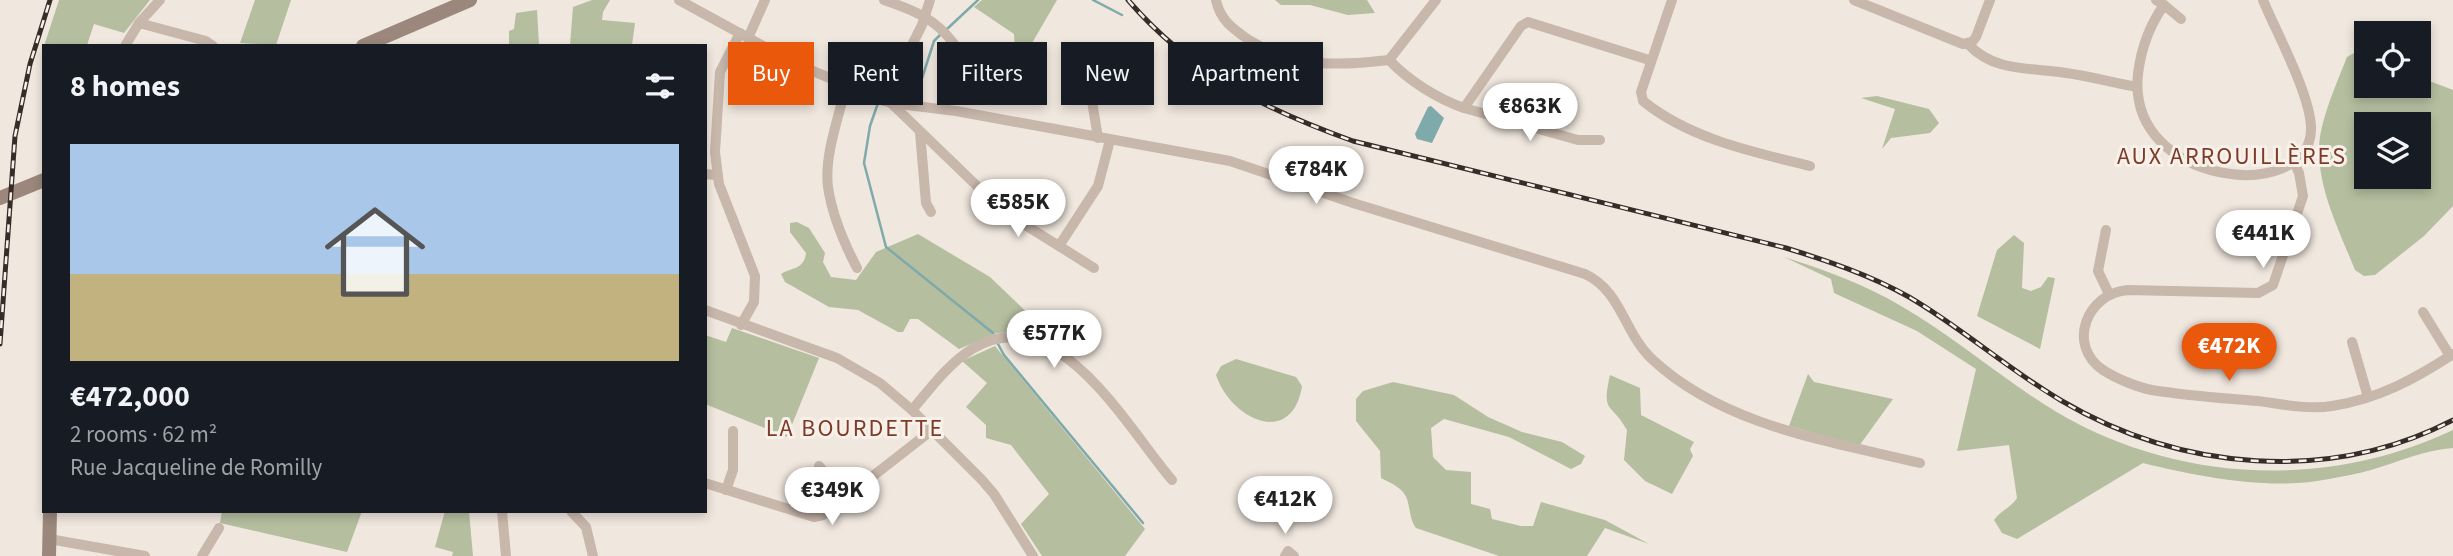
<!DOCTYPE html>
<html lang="en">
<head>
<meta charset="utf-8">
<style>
	body { margin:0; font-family:"Source Sans 3",sans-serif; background:#20242c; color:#f1f3f6; height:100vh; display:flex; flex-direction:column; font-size:26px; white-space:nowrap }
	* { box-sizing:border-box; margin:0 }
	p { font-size:23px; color:#9ea1a6 }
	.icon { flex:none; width:38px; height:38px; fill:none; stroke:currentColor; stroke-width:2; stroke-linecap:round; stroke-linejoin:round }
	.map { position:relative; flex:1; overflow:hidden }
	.details { position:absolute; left:42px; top:44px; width:665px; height:469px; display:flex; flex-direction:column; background:#171b24; border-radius:0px; box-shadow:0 4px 10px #0003 }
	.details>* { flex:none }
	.guide { position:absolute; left:728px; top:42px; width:665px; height:63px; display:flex; gap:14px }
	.fabs { position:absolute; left:2354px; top:21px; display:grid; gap:14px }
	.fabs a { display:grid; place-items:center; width:77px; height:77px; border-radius:0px; background:#171b24; box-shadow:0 4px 10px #0003; font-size:35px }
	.price { position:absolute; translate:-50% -60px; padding:0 16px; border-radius:24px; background:#fff; color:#222; font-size:23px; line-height:46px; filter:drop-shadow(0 2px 4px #0008) }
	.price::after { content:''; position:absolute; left:50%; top:42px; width:21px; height:16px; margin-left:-10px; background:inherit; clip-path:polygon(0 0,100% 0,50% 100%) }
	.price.active { background:#ea580c; color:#fff }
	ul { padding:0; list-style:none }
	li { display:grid; align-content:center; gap:14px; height:371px; padding:0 28px }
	li span { display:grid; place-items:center; height:217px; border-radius:0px; color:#555 }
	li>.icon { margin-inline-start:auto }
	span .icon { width:126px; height:126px; fill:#fffc; stroke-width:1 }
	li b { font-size:30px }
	h2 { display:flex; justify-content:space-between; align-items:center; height:84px; padding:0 28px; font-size:30px }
	.tag { padding:0 24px; border-radius:0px; background:#171b24; box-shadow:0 4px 10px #0003; font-size:24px; line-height:63px }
	.tag.active { background:#ea580c; color:#fff }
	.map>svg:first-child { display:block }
</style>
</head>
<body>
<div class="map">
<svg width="2453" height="556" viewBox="0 0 2453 556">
	<rect width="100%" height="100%" fill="#f0e7de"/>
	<g fill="#b5be9f" fill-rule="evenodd">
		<path d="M59 0H150L124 33 94 24 87 45 44 46Z"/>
		<path d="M255 0H291L276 45 240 43Z"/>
		<path d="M592 0H610L603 12 602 20 635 23 632 45H570L573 7Z"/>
		<path d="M982 0H1057L1017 69 1010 66 1015 51 1014 34 974 7Z"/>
		<path d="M1275 0H1367L1375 13 1348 15 1310 5H1281Z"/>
		<path d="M537 10 539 45H509V31L514 29 516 13Z"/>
		<path d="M2354 53 2366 58V86H2418L2419 77 2453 90V206L2424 236 2375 275 2364 276 2355 270C2340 232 2319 192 2319 150 2319 122 2337 83 2347 57ZM2366 124H2418V177H2366Z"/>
		<path d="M1877 96 1929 109 1939 123 1930 133 1891 138 1882 149 1895 109 1861 98Z"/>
		<path d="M797 222 809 228 825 253 823 262 831 277 856 280 876 252 918 234 990 277 1038 323 1030 328 1033 331 997 333 959 349 918 319H910L903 332H898L858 310 829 307 785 282 781 274C792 267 804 270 806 253L790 232V223Z"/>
		<path d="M2014 235 2024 243 2022 288 2031 291 2041 287 2048 277 2055 278 2040 349 1977 316 1997 250Z"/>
		<path d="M1784 257C1825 270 1864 284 1901 306 1955 337 2002 379 2055 411 2175 483 2327 490 2453 430V448C2423 450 2399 462 2371 470 2357 474 2343 476 2329 479 2272 491 2199 477 2143 463L2017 539 2002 533 1994 520C2001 510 2011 508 2017 498L2009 445 1957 451 1976 369 1917 331 1834 293 1831 279Z"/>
		<path d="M732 328 819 358 787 437 705 404V335L726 342Z"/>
		<path d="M995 346 1145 529 1125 556H1042L1021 524 1049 494 1011 445 986 438V425L966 407 987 383 962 361Z"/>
		<path d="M1236 359 1296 377 1302 386C1292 448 1231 420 1216 375L1221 366Z"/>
		<path d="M1808 374 1814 382 1893 399 1859 446 1789 426Z"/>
		<path d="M1610 375 1640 388 1641 415 1694 442 1690 449 1693 456 1672 494 1645 481 1624 460 1627 430C1612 402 1601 415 1610 375Z"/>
		<path d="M1393 382 1454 395 1488 417 1522 432 1562 442 1585 456 1581 464 1571 469 1509 437 1444 419 1431 428 1433 457 1446 470 1471 472V504L1490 509 1492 519 1521 526H1533L1541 502 1605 520 1649 544 1605 528 1587 556H1499L1416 528C1407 516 1412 500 1401 490 1396 485 1387 481 1381 478L1380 451 1356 421V399L1363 391Z"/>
		<path d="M222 511H362L347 552 220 523Z"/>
		<path d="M445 511H469L473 556H452L453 552 435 547Z"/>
	</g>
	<path fill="#7faaab" d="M1431 106 1444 118 1432 143 1417 139 1415 134 1428 107Z"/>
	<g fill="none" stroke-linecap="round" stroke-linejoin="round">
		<g stroke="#7faaab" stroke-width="2.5">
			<path d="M1093 0 1122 15"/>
			<path d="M947 29 978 0"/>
			<path d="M915 100 934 41 942 33"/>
			<path d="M878 103 870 126 864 163 886 247 993 333"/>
			<path d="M998 344 1004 355 1143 523"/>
		</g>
		<g stroke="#c8b7ab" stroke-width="10">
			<path d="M679 0 798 65 891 103 956 111 1230 161 1353 203 1585 274C1622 291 1624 334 1653 360 1724 426 1829 441 1920 463"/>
			<path d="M884 0C913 10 935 18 954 44"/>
			<path d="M1216 0C1220 20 1233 29 1249 40 1294 68 1339 66 1389 60"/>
			<path d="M1672 0 1641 92 1643 101C1690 139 1753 152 1810 166"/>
			<path d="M1854 0 1963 44 1972 42 1976 37 1990 0"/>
			<path d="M2156 0 2164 5C2149 26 2141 49 2138 74 2126 186 2309 205 2311 130 2312 97 2276 32 2263 0"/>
			<path d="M2164 5 2181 19"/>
			<path d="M139 23 206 41 213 46"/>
			<path d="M740 33 720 72 715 152 719 184 755 276 754 302 741 325"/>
			<path d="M748 38 765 0"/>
			<path d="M1968 44C1995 73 2031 67 2066 73 2090 76 2113 83 2137 87"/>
			<path d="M125 46 139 23 160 0"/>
			<path d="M1085 58 1098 138"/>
			<path d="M1389 60C1409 81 1438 99 1464 108L1521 26 1528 22 1646 59"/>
			<path d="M1389 60 1436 0"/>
			<path d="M846 86C839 117 824 155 828 187 832 215 844 243 857 268"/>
			<path d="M884 101 922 25 930 0"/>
			<path d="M891 103 1004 212 1059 246 1098 186 1110 140"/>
			<path d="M1464 108 1578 140H1600"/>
			<path d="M920 132 926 203 931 212"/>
			<path d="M2294 162 2299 173 2303 196 2273 285 2258 293 2128 290C2087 293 2066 345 2103 370 2117 379 2137 387 2152 390 2187 396 2223 398 2258 401 2282 404 2309 410 2332 406 2378 399 2415 379 2453 354"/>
			<path d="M705 174 716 175"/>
			<path d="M2106 230 2098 271 2109 294"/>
			<path d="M1059 246 1094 268"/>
			<path d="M705 310 837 358 880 383 912 410 982 480 994 494 1033 556"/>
			<path d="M2423 312 2450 356"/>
			<path d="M2352 342 2368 397"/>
			<path d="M912 410C930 389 948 364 972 349 1057 297 1127 428 1172 480"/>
			<path d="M819 466 845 497"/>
			<path d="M705 483 814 517 823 515 932 430"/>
			<path d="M726 490 733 470V431"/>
			<path d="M502 511 506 556"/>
			<path d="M571 511 586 527 593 556"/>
			<path d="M49 539 145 556"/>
			<path d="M202 556 219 528"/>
			<path d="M1285 556 1288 551 1294 556"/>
		</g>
		<g stroke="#9b877c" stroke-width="14">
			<path d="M363 46 470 0"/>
			<path d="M0 198 44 180"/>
			<path d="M49 556 50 511"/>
		</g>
		<g stroke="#362d29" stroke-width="5">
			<g id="rail">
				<path d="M1128 0C1191 73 1264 109 1353 141L1786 248C1828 261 1870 275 1909 297 1962 328 2009 370 2062 401 2181 471 2330 484 2453 420"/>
				<path d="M0 344 15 136 30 64 50 0"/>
			</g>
		</g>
		<use href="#rail" stroke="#f8f1ea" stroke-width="2.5" stroke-dasharray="8" stroke-linecap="butt"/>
	</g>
	<g text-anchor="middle" stroke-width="6" stroke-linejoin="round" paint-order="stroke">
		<g font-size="24" letter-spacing="2" fill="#7e3b29" stroke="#f8f1ea">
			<text x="2232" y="164">AUX ARROUILLÈRES</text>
			<text x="855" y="436">LA BOURDETTE</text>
		</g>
	</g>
</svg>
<div class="fabs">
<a><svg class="icon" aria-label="locate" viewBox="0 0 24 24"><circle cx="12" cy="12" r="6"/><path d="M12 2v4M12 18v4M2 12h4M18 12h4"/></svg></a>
<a><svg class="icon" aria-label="layers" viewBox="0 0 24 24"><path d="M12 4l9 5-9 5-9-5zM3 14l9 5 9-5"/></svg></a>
</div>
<b class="price" style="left:1530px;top:143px">€863K</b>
<b class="price" style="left:1316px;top:206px">€784K</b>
<b class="price" style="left:1018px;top:239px">€585K</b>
<b class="price" style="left:2263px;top:270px">€441K</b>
<b class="price" style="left:1054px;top:370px">€577K</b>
<b class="price active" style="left:2229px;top:383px">€472K</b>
<b class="price" style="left:832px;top:527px">€349K</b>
<b class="price" style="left:1285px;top:536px">€412K</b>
<div class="guide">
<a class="tag active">Buy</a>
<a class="tag">Rent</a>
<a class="tag">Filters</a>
<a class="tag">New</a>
<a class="tag">Apartment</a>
</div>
<section class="details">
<h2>8 homes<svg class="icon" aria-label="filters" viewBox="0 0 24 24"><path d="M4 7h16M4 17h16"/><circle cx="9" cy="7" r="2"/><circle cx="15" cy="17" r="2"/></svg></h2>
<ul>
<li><span style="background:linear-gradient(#a9c7e8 60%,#c2b280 0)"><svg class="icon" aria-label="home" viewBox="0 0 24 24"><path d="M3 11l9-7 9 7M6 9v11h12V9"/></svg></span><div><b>€472,000</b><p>2 rooms · 62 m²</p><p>Rue Jacqueline de Romilly</p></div></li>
</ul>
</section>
</div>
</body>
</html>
